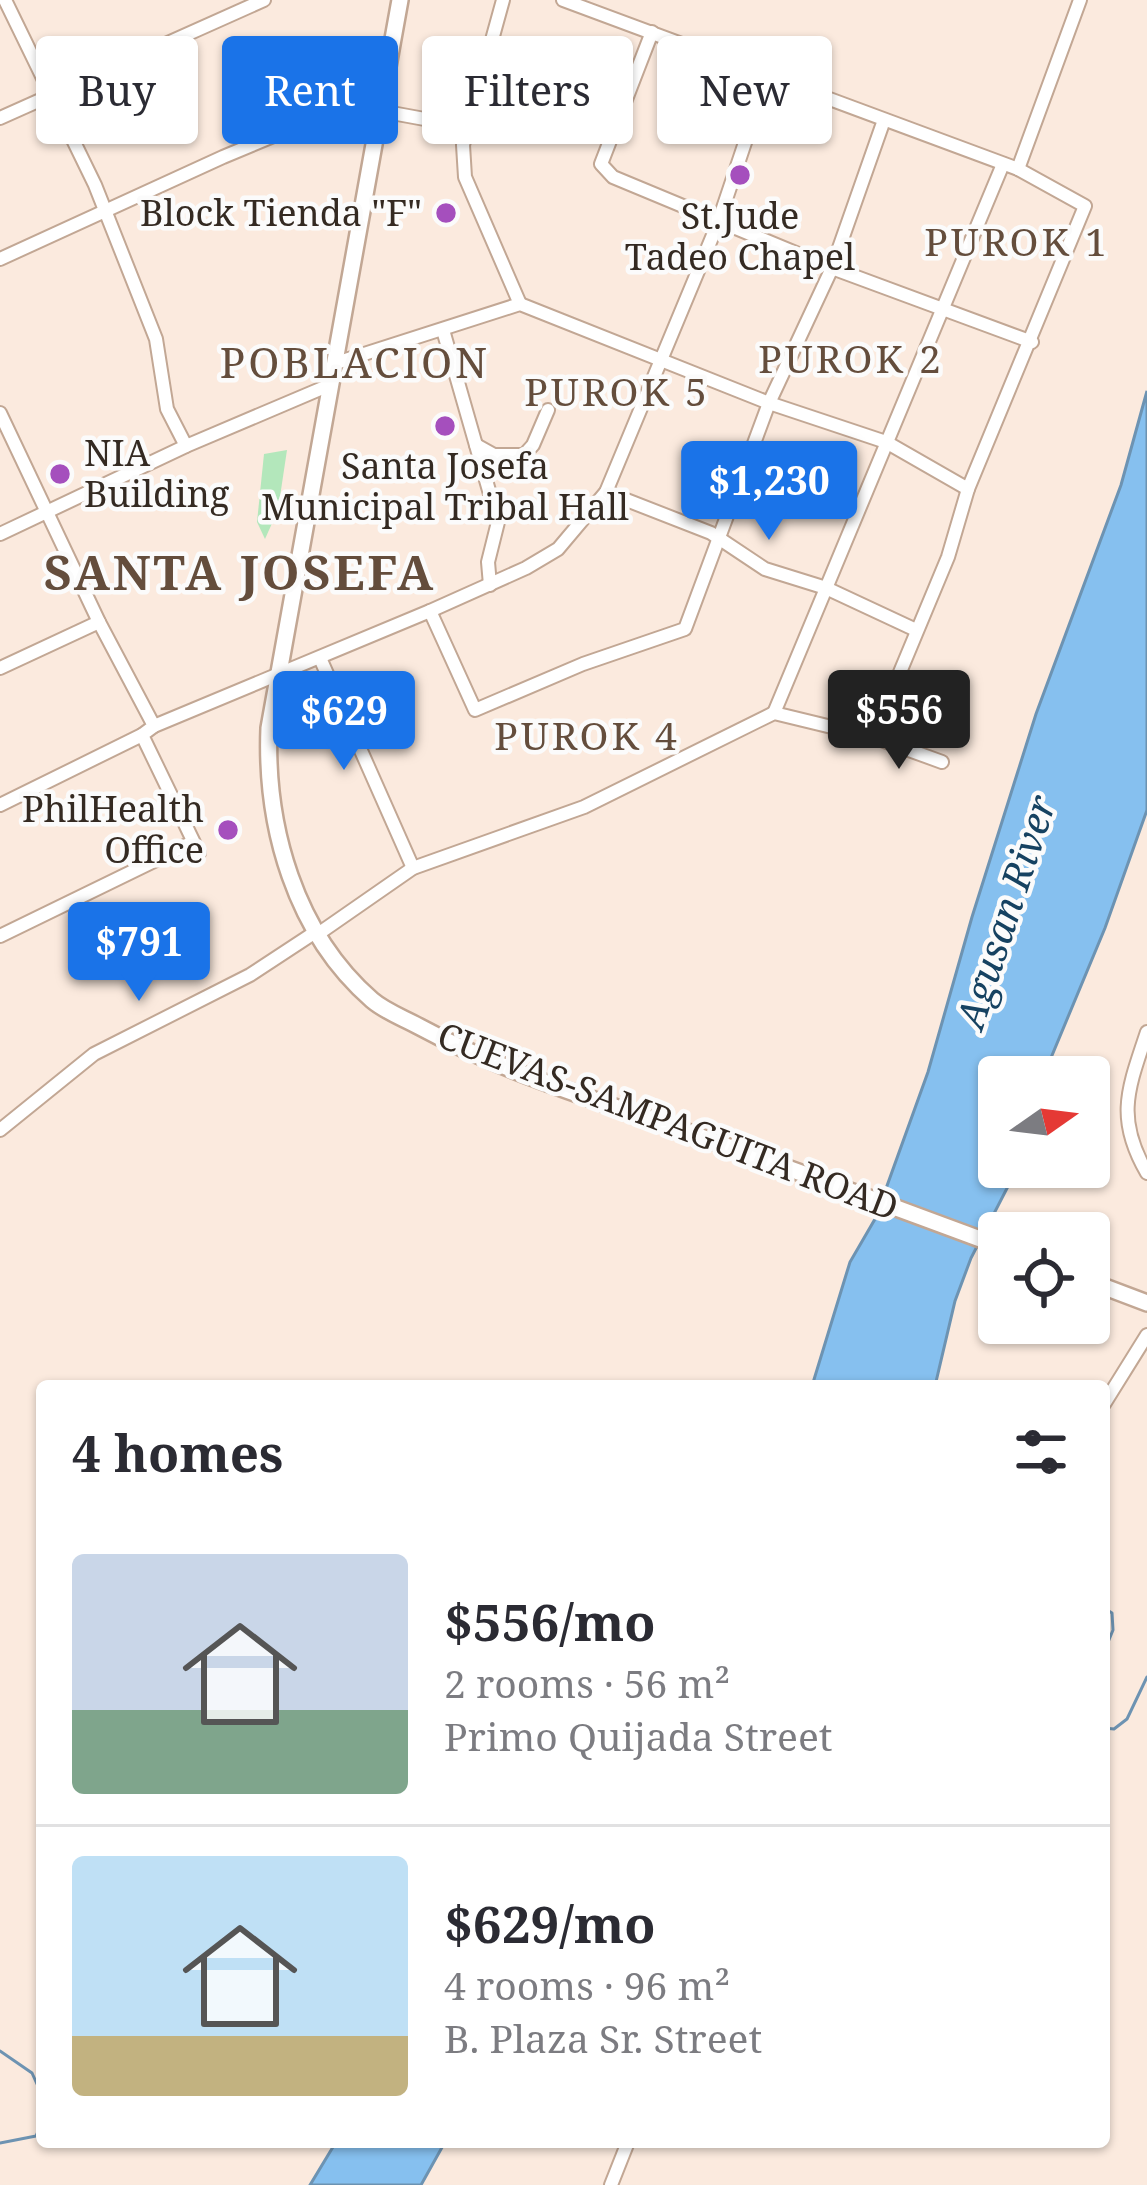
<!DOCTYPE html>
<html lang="en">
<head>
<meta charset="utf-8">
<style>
	body { margin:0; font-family:"Noto Serif",serif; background:#f2f2f3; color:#2b2b33; height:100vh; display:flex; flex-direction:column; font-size:45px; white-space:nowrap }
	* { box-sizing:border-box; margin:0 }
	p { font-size:39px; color:#7c7c81 }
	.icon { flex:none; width:66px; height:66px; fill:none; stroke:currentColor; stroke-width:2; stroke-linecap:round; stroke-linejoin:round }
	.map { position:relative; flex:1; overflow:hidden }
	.panel { position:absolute; left:36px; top:1380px; width:1074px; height:768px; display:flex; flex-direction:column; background:#fff; border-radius:12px; box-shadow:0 3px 9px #0004 }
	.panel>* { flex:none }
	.hud { position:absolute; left:36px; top:36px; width:1077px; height:108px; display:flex; gap:24px }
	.needle { width:78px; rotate:76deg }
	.controls { position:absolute; left:978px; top:1056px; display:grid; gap:24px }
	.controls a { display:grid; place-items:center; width:132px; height:132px; border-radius:12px; background:#fff; box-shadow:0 3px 9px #0004; font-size:60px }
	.price { position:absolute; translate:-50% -102px; padding:0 27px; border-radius:12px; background:#1a73e8; color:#fff; font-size:39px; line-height:78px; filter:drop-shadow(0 3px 6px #0008) }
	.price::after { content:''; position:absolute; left:50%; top:72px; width:36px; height:27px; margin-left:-18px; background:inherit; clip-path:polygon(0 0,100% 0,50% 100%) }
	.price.selected { background:#222; color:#fff }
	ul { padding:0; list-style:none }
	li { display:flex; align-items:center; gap:36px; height:300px; padding:0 36px }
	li+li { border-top:3px solid #e1e1e2 }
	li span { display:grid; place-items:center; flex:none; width:336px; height:240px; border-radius:12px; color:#555 }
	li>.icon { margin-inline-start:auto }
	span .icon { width:144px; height:144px; fill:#fffc; stroke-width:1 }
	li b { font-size:51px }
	h2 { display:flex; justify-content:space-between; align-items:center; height:144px; padding:0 36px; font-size:51px }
	.chip { padding:0 42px; border-radius:12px; background:#fff; box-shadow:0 3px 9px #0004; font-size:42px; line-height:108px }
	.chip.selected { background:#1a73e8; color:#fff }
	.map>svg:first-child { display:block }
</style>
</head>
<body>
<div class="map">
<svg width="1147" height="2185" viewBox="0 0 1147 2185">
	<rect width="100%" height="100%" fill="#fbeade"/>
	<path fill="#b3e7bb" d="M287 450 278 510 265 539 257 522 264 454Z"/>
	<g fill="#86c0ef" stroke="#6d93b2" stroke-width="3">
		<path d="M1147 391V810L1105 928 1043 1077H999V1167H1018L971 1258 955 1301 935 1386H812L850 1262 875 1219 928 1072 972 917 1036 714 1121 485Z"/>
		<path d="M336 2142H445L421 2185H310Z"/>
	</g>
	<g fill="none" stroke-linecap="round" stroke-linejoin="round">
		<g stroke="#6d93b2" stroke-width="3">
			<path d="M1104 1608 1112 1613 1113 1630 1104 1652"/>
			<path d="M1104 1728 1114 1729 1127 1719 1147 1677"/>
			<path d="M0 2051 32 2073 42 2095"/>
			<path d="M0 2143 36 2136 42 2122"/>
		</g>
		<g stroke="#c2a794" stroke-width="16">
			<g id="minor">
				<path d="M5 0 95 185 156 339 167 409 186 446"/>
				<path d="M503 0 463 145 465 177 520 304"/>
				<path d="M563 0 1018 169 1085 206 968 489 948 557 873 737"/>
				<path d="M652 32 601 164 613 177 832 268 1032 342"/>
				<path d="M381 111 468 127"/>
				<path d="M0 118 264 0"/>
				<path d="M1018 169 1080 0"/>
				<path d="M0 259 223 157 384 90"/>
				<path d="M443 330 498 522 488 562 490 585"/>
				<path d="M336 363 520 304 769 403 886 442 968 489"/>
				<path d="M0 413 99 622 154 726 142 735 199 853"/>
				<path d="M476 445 494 455H524L533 445 548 410"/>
				<path d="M606 492 711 533 765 569 826 588 916 630"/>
				<path d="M0 534 186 446 332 384"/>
				<path d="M430 611 475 710 583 664 685 629 769 403 832 268 884 120"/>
				<path d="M320 658 413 868"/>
				<path d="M0 668 99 622"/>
				<path d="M774 713 1003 164"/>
				<path d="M154 726 430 611 526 568 558 549 606 492 718 223 768 74"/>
				<path d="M0 805 142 735"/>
				<path d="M318 934 413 868 584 807 774 713 873 737 942 762"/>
				<path d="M0 936 193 842"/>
				<path d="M1147 1032C1128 1089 1115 1118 1147 1173"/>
				<path d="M0 1130 94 1054 250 975 317 931"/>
				<path d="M1104 1404 1147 1335"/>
				<path d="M611 2185 628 2142"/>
			</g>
		</g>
		<g stroke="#c2a794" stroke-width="20">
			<g id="major">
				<path d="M400 0 269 728C265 827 295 933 372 1000 386 1012 404 1018 420 1027 494 1067 576 1094 656 1121 771 1161 885 1204 999 1246"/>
				<path d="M1089 1281 1147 1303"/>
			</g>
		</g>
		<use href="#minor" stroke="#fff" stroke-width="12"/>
		<use href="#major" stroke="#fff" stroke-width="15"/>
	</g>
	<g fill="#a54fbd" stroke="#fbfbfb" stroke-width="4.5">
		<circle cx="740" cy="175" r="12"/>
		<circle cx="446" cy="213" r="12"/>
		<circle cx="445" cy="426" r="12"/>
		<circle cx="60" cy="474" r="12"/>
		<circle cx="228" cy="830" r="12"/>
	</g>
	<g text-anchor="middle" stroke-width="9" stroke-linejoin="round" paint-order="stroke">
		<g font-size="36" fill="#342a22" stroke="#fbfbfb" text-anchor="end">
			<text x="422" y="226">Block Tienda "F"</text>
			<text x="740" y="229" text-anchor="middle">St.Jude<tspan x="740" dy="41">Tadeo Chapel</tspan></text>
			<text x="84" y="466" text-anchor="start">NIA<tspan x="84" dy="41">Building</tspan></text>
			<text x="445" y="479" text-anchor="middle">Santa Josefa<tspan x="445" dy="41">Municipal Tribal Hall</tspan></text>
			<text x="204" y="822">PhilHealth<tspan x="204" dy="41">Office</tspan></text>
		</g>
		<g font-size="36" fill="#342a22" stroke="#fbfbfb">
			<text transform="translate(668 1121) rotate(21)" y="13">CUEVAS-SAMPAGUITA ROAD</text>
		</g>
		<g font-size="39" letter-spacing="3" fill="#644d3c" stroke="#fbfbfb">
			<text x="1017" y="256">PUROK 1</text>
			<text x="851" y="373">PUROK 2</text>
			<text x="617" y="406">PUROK 5</text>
			<text x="587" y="750">PUROK 4</text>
		</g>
		<g font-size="39" font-style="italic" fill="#164261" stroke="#fbfbfb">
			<text transform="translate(1006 912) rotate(-72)" y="14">Agusan River</text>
		</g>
		<g font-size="42" letter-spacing="3" fill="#644d3c" stroke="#fbfbfb">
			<text x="355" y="378">POBLACION</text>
		</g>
		<g font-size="48" font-weight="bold" letter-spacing="3" fill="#644d3c" stroke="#fbfbfb">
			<text x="240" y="590">SANTA JOSEFA</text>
		</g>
	</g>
</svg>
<div class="controls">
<a><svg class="needle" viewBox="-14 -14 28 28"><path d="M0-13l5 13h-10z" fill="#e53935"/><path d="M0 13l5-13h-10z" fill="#7c7c81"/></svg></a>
<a><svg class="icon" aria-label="locate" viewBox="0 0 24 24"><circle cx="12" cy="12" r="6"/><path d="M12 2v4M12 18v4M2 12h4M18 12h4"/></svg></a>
</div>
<b class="price" style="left:769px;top:543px">$1,230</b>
<b class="price selected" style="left:899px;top:772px">$556</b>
<b class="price" style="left:344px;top:773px">$629</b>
<b class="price" style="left:139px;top:1004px">$791</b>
<div class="hud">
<a class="chip">Buy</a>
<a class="chip selected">Rent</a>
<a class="chip">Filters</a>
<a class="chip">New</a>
</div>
<section class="panel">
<h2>4 homes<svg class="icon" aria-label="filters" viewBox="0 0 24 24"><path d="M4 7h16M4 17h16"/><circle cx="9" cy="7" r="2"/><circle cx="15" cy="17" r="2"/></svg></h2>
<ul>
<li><span style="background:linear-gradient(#c9d6e8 65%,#7fa58c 0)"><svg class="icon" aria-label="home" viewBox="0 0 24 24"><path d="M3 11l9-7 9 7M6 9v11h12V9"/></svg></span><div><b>$556/mo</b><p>2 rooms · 56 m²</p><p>Primo Quijada Street</p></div></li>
<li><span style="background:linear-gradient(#bfe0f5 75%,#c2b280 0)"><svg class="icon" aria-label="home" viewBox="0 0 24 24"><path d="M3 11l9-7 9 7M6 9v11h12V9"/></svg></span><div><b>$629/mo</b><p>4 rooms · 96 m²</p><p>B. Plaza Sr. Street</p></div></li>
</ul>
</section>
</div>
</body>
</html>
